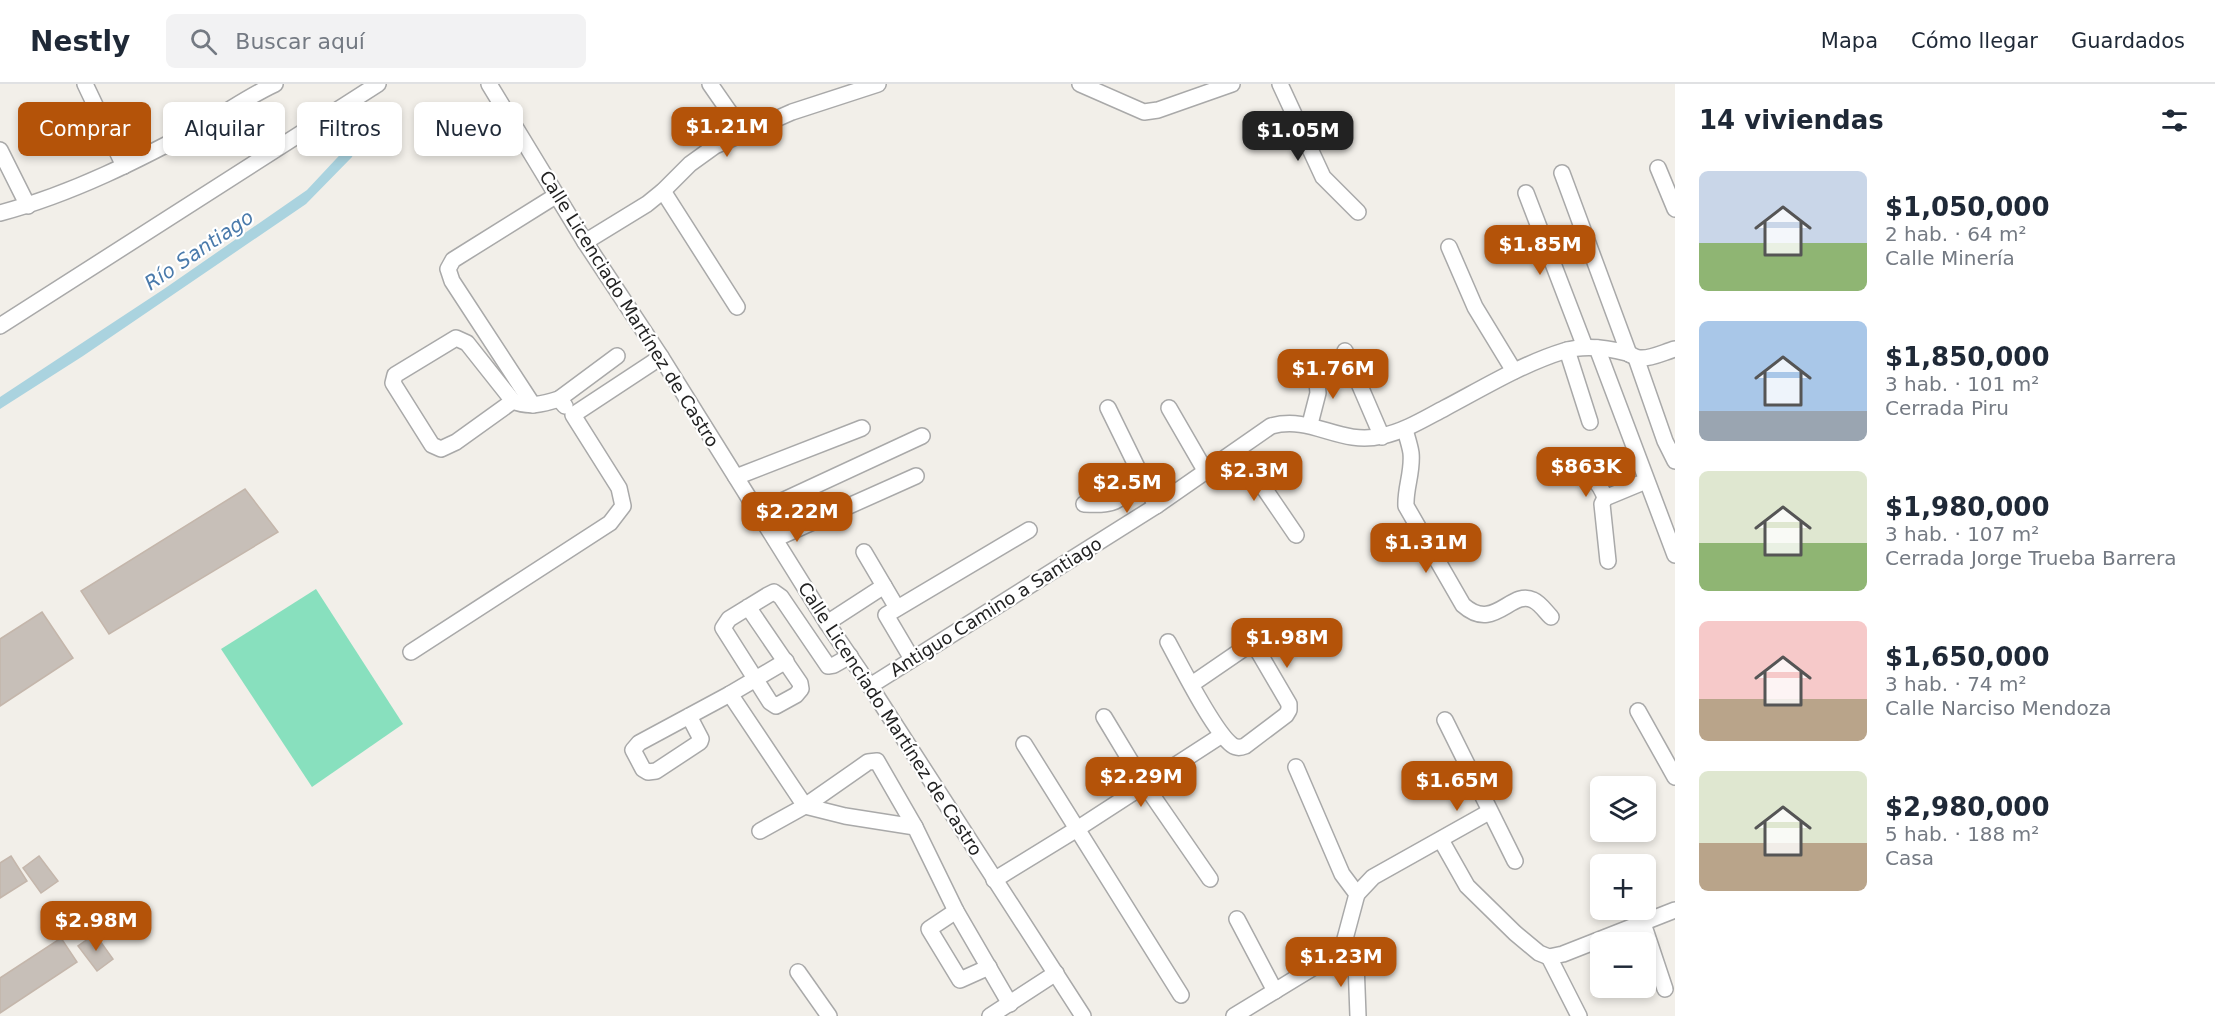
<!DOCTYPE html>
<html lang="es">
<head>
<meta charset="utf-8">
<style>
	body { margin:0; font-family:"DejaVu Sans",sans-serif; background:#f2f2f3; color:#1f2937; height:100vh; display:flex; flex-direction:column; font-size:22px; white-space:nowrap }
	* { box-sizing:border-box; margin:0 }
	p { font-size:20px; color:#747a83 }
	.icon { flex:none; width:33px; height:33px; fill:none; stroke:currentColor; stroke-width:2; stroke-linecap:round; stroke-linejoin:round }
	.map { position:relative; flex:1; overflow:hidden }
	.sheet { display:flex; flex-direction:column; background:#fff; width:540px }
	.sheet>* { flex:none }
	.guide { position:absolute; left:18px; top:18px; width:570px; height:54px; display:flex; gap:12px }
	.controls { position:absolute; left:1590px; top:692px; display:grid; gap:12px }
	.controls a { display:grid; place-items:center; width:66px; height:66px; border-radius:9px; background:#fff; box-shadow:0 3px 9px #0003; font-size:30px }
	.price { position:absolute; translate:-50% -51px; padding:0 14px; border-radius:12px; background:#b45309; color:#fff; font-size:20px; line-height:39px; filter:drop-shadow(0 2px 3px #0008) }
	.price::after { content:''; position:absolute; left:50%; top:36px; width:18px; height:14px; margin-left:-9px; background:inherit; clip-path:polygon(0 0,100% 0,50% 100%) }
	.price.active { background:#222; color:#fff }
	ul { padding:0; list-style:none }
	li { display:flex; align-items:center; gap:18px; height:150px; padding:0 24px }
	li span { display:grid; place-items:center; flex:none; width:168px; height:120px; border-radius:9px; color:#555 }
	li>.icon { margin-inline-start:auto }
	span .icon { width:72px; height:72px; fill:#fffc; stroke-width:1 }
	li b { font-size:26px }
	h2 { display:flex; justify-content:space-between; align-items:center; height:72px; padding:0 24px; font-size:26px }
	.tag { padding:0 21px; border-radius:9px; background:#fff; box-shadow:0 3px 9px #0003; font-size:21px; line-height:54px }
	.tag.active { background:#b45309; color:#fff }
	header { display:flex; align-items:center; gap:36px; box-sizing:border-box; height:84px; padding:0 30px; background:#fff; border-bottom:2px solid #e0e1e3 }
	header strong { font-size:28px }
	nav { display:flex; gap:33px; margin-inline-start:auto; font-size:21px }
	.search { width:420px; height:54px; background:#f2f2f3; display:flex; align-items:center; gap:15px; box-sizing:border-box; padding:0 21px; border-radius:9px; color:#747a83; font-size:22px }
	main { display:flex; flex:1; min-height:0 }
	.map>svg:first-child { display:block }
</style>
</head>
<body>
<header>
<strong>Nestly</strong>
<div class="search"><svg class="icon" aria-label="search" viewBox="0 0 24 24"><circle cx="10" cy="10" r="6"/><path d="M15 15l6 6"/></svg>Buscar aquí</div>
<nav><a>Mapa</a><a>Cómo llegar</a><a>Guardados</a></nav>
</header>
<main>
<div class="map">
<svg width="1675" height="932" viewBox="0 0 1675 932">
	<rect width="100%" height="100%" fill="#f2efe9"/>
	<path fill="#88e0be" d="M316 505 403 640 312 703 221 565Z"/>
	<path fill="#aad3df" d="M365 23 358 56 352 73 306 120 83 272 0 325V313L164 205 307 106 350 60 356 28Z"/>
	<g fill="#c7bfb8" stroke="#c4b6ab" stroke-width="1.5">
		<path d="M245 405 278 448 109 550 81 507Z"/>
		<path d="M42 528 73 574 0 622V555Z"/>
		<path d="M11 772 27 797 0 814V779Z"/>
		<path d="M39 772 58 797 41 809 23 784Z"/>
		<path d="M95 850 113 875 97 887 78 862Z"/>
		<path d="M61 854 77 878 0 929V894Z"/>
	</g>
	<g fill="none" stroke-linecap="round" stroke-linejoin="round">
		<g stroke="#a9a9a9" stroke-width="18">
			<g id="minor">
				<path d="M85 0 124 82"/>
				<path d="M489 0 585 158 661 273 827 539 870 602 1083 932"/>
				<path d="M710 0 744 49"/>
				<path d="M1080 0 1144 28 1158 26 1232 0"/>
				<path d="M1280 0 1323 93 1358 128"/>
				<path d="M0 66 28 122"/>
				<path d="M1658 84 1675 125"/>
				<path d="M1562 89 1629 270"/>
				<path d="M663 107 737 223"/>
				<path d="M1526 109 1585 263"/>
				<path d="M0 129C72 110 141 75 207 39 230 26 251 11 275 0"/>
				<path d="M585 158 647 120 663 107 690 80 715 62 792 28 878 0"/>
				<path d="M1449 163 1475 223 1514 287"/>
				<path d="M0 242 378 0"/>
				<path d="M1597 264 1675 471"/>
				<path d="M1567 266 1590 338"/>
				<path d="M1345 267 1382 353"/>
				<path d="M1636 274 1665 357 1675 377"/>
				<path d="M513 317 456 358 441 365 432 361 393 299 395 291 456 254 467 259 513 317C529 324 543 320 559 315"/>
				<path d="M533 321 452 197 448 185 453 176 557 111"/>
				<path d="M565 322 559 315 617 272"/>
				<path d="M1108 324 1156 422"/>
				<path d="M1169 324 1206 388"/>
				<path d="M1310 340 1318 309 1316 287"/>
				<path d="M1405 346C1407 353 1410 362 1411 369 1413 388 1405 404 1406 422L1463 521C1494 549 1511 505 1533 516 1540 519 1546 528 1551 533"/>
				<path d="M1238 366 1296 451"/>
				<path d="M1567 385C1587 392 1598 392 1605 414"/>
				<path d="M736 393 862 344"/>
				<path d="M1084 420C1119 422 1123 417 1137 386"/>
				<path d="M758 428 922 352"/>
				<path d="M775 455 916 392"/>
				<path d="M864 468 897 524"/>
				<path d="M1608 477 1602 420 1605 414 1646 397"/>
				<path d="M748 523 800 599 801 605 796 611 776 622 770 618 723 544 729 535 768 511 774 508 781 513 828 582 834 581 850 572"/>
				<path d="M827 539 884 502"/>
				<path d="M1168 558C1180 580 1214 648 1232 661 1236 664 1240 664 1245 662L1286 631 1289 626V620L1258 567 1252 563H1246L1192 600"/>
				<path d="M411 568 610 439 623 422 619 404 573 331 661 273"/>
				<path d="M912 575 886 531 1029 446"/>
				<path d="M870 602 1156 422 1271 342C1313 331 1339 362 1382 352 1405 347 1424 335 1445 324 1483 304 1522 280 1564 267 1583 261 1608 264 1627 269 1632 271 1635 274 1640 274 1651 275 1664 268 1675 265"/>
				<path d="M730 610 805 722 868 678 877 677 915 743"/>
				<path d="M1638 627 1675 693"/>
				<path d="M689 632 701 655 700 658 656 687 648 688 643 685 633 666 639 659 730 610 786 577"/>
				<path d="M1104 633 1145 701 1210 795"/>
				<path d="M1445 636 1515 777"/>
				<path d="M1024 660 1181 911"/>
				<path d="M1296 683 1342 790 1357 810 1342 866"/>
				<path d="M760 747 805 722 845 732 915 743 956 827 1010 920"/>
				<path d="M1441 756 1467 802 1515 849 1539 869 1549 873 1563 870 1675 826"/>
				<path d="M994 796 1077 745 1222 651"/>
				<path d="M1357 810 1373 793 1489 728"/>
				<path d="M956 827 929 845 960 896 989 883"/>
				<path d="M1237 835 1275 907"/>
				<path d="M1643 839 1665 905"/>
				<path d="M1342 866 1352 871 1356 878 1358 932"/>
				<path d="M1549 873 1579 932"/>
				<path d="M798 888 829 932"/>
				<path d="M990 932 1056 889"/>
				<path d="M1234 932 1342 866"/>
			</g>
		</g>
		<use href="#minor" stroke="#fff" stroke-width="15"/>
	</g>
	<g text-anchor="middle" stroke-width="4.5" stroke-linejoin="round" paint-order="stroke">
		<g font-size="18" fill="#222" stroke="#fff">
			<text transform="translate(629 225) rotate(58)" y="6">Calle Licenciado Martínez de Castro</text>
			<text transform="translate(996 523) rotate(-32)" y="6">Antiguo Camino a Santiago</text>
			<text transform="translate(890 635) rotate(57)" y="6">Calle Licenciado Martínez de Castro</text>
		</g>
		<g font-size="20" font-style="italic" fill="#4a7aab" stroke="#fff">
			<text transform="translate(199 166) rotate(-34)" y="7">Río Santiago</text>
		</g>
	</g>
</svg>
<div class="controls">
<a><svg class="icon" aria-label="layers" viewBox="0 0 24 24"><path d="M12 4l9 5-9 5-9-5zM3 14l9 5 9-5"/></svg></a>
<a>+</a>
<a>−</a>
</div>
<b class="price" style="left:727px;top:74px">$1.21M</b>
<b class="price active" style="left:1298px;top:78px">$1.05M</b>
<b class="price" style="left:1540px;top:192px">$1.85M</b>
<b class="price" style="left:1333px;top:316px">$1.76M</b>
<b class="price" style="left:1586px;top:414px">$863K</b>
<b class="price" style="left:1254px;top:418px">$2.3M</b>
<b class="price" style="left:1127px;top:430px">$2.5M</b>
<b class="price" style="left:797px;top:459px">$2.22M</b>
<b class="price" style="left:1426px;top:490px">$1.31M</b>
<b class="price" style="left:1287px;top:585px">$1.98M</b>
<b class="price" style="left:1141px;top:724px">$2.29M</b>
<b class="price" style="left:1457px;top:728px">$1.65M</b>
<b class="price" style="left:96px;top:868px">$2.98M</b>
<b class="price" style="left:1341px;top:904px">$1.23M</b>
<div class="guide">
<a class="tag active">Comprar</a>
<a class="tag">Alquilar</a>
<a class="tag">Filtros</a>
<a class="tag">Nuevo</a>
</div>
</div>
<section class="sheet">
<h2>14 viviendas<svg class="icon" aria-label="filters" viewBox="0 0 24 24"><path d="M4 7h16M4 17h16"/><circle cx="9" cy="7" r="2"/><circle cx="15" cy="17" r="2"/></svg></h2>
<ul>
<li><span style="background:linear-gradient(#c9d6e8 60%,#8fb573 0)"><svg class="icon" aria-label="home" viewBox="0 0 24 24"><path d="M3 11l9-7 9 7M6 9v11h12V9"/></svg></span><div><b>$1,050,000</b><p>2 hab. · 64 m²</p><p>Calle Minería</p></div></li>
<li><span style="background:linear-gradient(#a9c7e8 75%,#9aa5b1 0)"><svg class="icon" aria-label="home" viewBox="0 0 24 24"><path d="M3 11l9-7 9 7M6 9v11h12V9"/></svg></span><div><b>$1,850,000</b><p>3 hab. · 101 m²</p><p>Cerrada Piru</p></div></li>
<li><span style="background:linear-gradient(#dfe7d0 60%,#8fb573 0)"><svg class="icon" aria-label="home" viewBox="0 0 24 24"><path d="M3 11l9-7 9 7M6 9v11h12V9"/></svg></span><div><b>$1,980,000</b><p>3 hab. · 107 m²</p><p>Cerrada Jorge Trueba Barrera</p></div></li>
<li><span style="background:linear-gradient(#f6c9c9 65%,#b9a48a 0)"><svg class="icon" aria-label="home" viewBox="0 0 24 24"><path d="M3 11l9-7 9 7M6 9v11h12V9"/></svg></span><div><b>$1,650,000</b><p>3 hab. · 74 m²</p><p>Calle Narciso Mendoza</p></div></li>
<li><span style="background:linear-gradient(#dfe7d0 60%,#b9a48a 0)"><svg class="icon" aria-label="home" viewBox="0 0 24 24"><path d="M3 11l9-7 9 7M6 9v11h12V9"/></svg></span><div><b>$2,980,000</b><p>5 hab. · 188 m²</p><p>Casa</p></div></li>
</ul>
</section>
</main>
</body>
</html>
